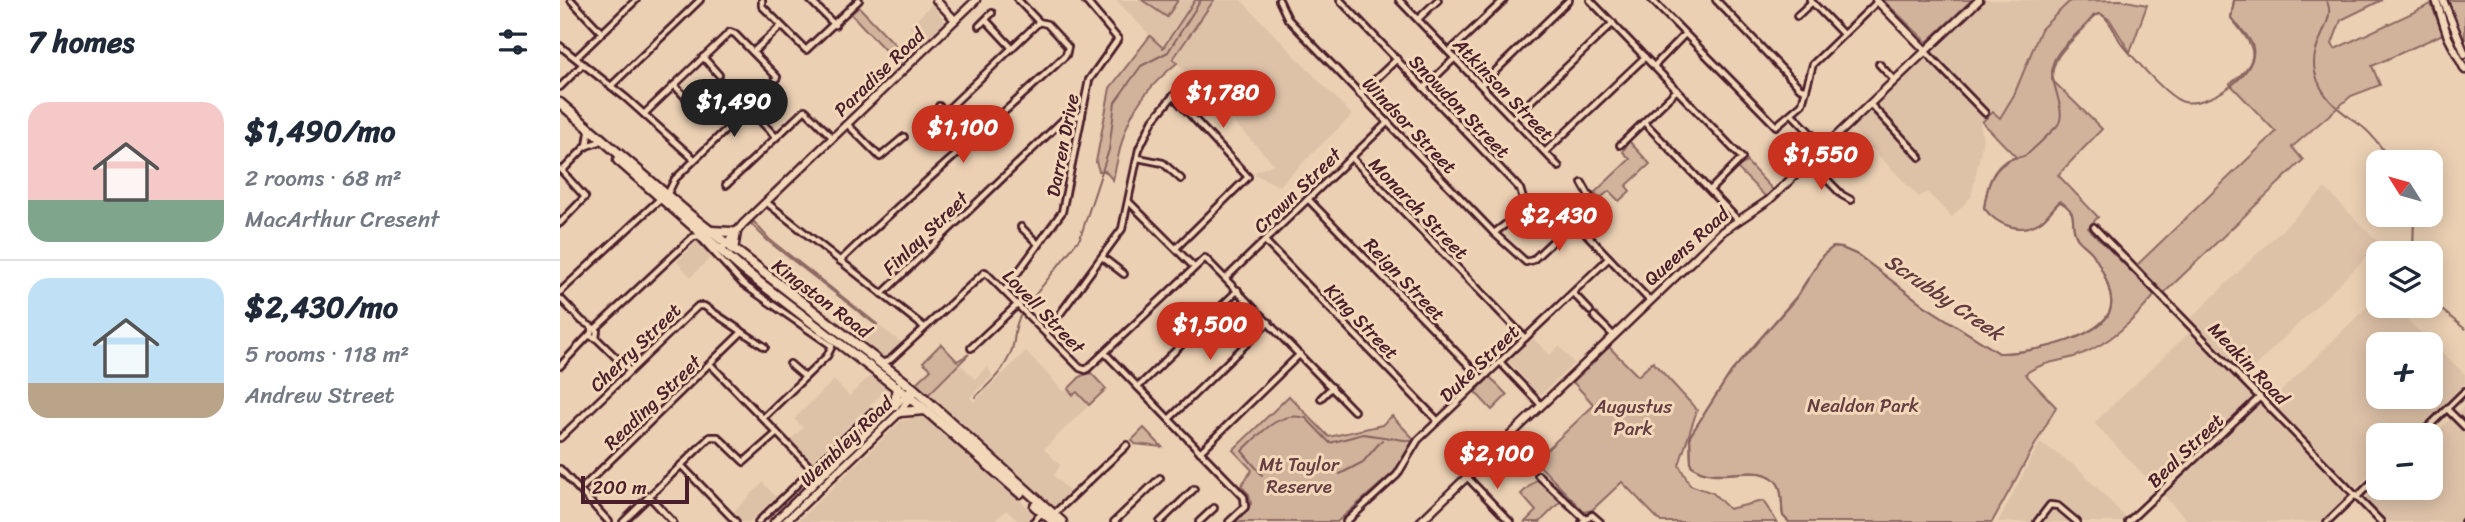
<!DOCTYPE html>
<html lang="en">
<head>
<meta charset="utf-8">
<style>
	body { margin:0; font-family:Sriracha,sans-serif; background:#f6f6f7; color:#1f2937; height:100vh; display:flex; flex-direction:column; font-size:26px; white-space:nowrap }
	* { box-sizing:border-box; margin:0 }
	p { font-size:23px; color:#747a83 }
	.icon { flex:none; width:38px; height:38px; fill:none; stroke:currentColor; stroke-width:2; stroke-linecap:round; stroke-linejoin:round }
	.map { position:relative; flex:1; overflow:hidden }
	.sheet { display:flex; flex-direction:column; background:#fff; width:560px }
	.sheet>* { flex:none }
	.needle { width:46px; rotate:307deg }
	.controls { position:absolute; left:1806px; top:150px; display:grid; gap:14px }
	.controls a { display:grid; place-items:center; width:77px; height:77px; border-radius:14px; background:#fff; box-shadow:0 4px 18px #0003; font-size:35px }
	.scale { position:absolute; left:21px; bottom:18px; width:108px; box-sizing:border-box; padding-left:7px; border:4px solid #4a1f2b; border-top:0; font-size:19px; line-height:24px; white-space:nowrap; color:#4a1f2b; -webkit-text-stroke:5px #f2d7b9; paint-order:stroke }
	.price { position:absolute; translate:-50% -60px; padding:0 16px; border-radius:24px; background:#c8321e; color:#fff; font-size:23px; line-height:46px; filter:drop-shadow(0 2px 4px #0008) }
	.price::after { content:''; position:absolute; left:50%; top:42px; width:21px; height:16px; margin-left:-10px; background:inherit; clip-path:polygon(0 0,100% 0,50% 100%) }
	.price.on { background:#222; color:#fff }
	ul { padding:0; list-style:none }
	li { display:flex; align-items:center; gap:21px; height:175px; padding:0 28px }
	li+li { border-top:2px solid #e0e1e3 }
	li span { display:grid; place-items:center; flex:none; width:196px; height:140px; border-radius:21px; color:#555 }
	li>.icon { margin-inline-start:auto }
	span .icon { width:84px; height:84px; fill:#fffc; stroke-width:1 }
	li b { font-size:30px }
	h2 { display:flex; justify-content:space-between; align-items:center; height:84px; padding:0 28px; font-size:30px }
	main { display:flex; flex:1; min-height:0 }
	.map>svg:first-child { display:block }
</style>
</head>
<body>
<main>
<section class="sheet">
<h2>7 homes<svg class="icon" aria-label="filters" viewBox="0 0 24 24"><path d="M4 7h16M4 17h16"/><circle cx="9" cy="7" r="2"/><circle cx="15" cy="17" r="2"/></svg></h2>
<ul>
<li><span style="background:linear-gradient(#f6c9c9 70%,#7fa58c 0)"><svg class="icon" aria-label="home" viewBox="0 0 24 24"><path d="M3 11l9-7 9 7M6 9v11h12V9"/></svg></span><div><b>$1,490/mo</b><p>2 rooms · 68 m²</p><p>MacArthur Cresent</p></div></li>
<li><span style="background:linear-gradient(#bfe0f5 75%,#b9a48a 0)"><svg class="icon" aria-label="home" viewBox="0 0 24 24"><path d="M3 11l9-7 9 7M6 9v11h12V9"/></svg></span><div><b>$2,430/mo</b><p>5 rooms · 118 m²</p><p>Andrew Street</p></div></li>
</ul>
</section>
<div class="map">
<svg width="1905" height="522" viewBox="0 0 1905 522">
	<rect width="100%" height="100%" fill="#ebd0b3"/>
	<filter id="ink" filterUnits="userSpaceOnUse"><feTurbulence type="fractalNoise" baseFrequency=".0143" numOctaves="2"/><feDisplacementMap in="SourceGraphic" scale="14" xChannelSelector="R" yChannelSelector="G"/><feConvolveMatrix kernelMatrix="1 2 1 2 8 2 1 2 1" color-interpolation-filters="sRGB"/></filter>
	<g filter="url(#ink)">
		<g fill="#dec2a8" fill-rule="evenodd">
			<path d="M556 0H635L603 49Z"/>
			<path d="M654 0H681L792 115 719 186 692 173 714 164 613 59Z"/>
			<path d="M1425 0H1512L1481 29 1454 95 1440 119 1433 112 1420 124 1423 140 1411 197 1392 217 1367 192 1359 197 1292 128Z"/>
			<path d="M372 4 385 22 364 43 349 27Z"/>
			<path d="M1765 188 1820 244 1686 375 1711 401 1818 296V306H1832L1905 374V384L1851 436H1818V467L1760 522H1629L1534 423 1636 326 1630 319ZM1818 345H1871V397H1818Z"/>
			<path d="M138 241 152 256 131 277 117 262Z"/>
			<path d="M317 324 342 343 325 358 302 343Z"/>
			<path d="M972 337 990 355 999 346 1014 363 982 394H978L948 361Z"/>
			<path d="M466 351 504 392 508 389 513 395 517 392 529 405 484 449 500 465 494 476 511 493 496 508 368 395 401 365 415 379 427 366 433 376 410 397 414 402Z"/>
			<path d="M311 375 328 388 253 460H249L230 440 243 428 234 419 274 380 289 396Z"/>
			<path d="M1905 405V522H1827L1805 499 1818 486 1871 488V437Z"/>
			<path d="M358 416 369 419 471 510 473 516 467 522H459L446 510 434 522H237L341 421Z"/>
			<path d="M1480 442 1519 469 1570 522H1438Z"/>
			<path d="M203 483 216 497 189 522H182L173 512Z"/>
		</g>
		<g fill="#d1b39c" stroke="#8e6964" stroke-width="2">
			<path d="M582 0H618L607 17Z"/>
			<path d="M635 0H654L613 59 617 63C571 101 565 123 553 180L545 171H539L536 162 550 88 590 36 603 48Z"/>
			<path d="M1323 0H1412L1367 42Z"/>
			<path d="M1561 0 1587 5 1570 52 1550 20 1541 14 1534 16C1519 39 1491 50 1492 80L1542 129 1498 175 1538 217 1528 228 1595 295C1573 321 1550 344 1517 356 1499 362 1481 362 1465 374L1496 407 1432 522H1229L1223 516C1221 507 1223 492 1218 484 1201 458 1155 488 1131 465L1130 436 1171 372 1236 297 1263 255 1273 247 1282 248 1298 255 1365 306 1439 353C1467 354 1558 337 1551 299 1549 284 1541 266 1533 254 1529 248 1521 244 1517 238 1508 222 1521 214 1500 202 1492 208 1488 217 1480 222 1460 235 1437 225 1424 208 1427 185 1432 166 1456 157L1422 122 1433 112 1440 118 1454 95 1481 29 1510 1Z"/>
			<path d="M1674 0H1822L1781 20 1772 44 1775 49 1871 4 1883 34 1812 66 1820 85 1791 96 1732 147 1743 160 1604 293 1577 265 1716 132 1670 84C1704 57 1695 48 1671 18Z"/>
			<path d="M1887 0H1905V43Z"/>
			<path d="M299 7 348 58 340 66 291 14Z"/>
			<path d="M1069 141 1090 164 1066 186 1070 191 1059 201 1049 191 1039 199 1034 193 1070 159 1063 152Z"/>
			<path d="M1187 162 1214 191 1206 197 1177 168Z"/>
			<path d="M194 222 209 239 317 324 316 325 208 241 191 224Z"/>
			<path d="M381 344 397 361 409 354 368 395 355 384 371 369 363 362Z"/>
			<path d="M1049 347 1078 376 1093 362 1137 410 1119 465 1130 485 1153 493 1169 509 1203 501 1217 522H1101L1062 482 1032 510 1024 512 975 461 1034 405 1013 382Z"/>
			<path d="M531 373 546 389 529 405 517 392 513 395 508 389 521 376Z"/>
			<path d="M930 377 947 395 932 410 915 392Z"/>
			<path d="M729 396 769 437 822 425 832 416 854 439 834 472 777 522H674L691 504 689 494 681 486 692 470 673 450Z"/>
			<path d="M584 428 602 447 575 444 572 440Z"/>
			<path d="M977 479 1001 501 980 522H965L976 511 961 494Z"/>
		</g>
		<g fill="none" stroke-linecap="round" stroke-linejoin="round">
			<g stroke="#87625e" stroke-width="2">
				<path d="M1766 0C1779 20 1748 44 1755 72 1762 101 1783 112 1804 128 1816 138 1824 151 1832 163"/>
				<path d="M1853 254 1854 215"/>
				<path d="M1871 301 1905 329"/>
				<path d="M465 308 520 238 549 150 555 102 581 66 608 52 641 0"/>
				<path d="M415 397C430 383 444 371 451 352 457 337 452 329 462 313"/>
				<path d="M780 474 803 462 822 440"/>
				<path d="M702 475 682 451C700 434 719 410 746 418L770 443 803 434 851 441"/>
				<path d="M1229 522 1223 516C1221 507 1223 492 1218 484 1201 458 1155 487 1131 465L1130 436 1171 372 1237 297 1263 255 1273 247 1282 248 1298 255 1365 306 1439 353C1467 354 1557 337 1551 299 1549 284 1541 266 1533 254 1529 248 1521 244 1517 238 1508 222 1521 215 1500 201 1493 207 1488 217 1480 222 1460 235 1437 225 1424 208 1427 189 1430 168 1450 159 1455 157 1461 158 1466 155 1471 152 1492 131 1497 126 1508 114 1491 85 1492 69 1493 49 1523 32 1534 15L1541 14C1552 22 1554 33 1562 44 1574 58 1608 99 1624 102 1648 107 1698 75 1693 48 1691 37 1678 27 1671 18L1674 0"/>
			</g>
			<g stroke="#4a1f2b" stroke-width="10">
				<g id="street">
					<path d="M11 0 42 33"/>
					<path d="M202 0V6L246 50 299 0"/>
					<path d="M250 0 275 25"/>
					<path d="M458 0 479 22"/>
					<path d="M719 0 728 19 934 233 966 262 973 260 1030 206 1031 199 1022 183"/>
					<path d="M780 0 960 189 963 199 959 214 934 233"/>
					<path d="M839 0 999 167"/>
					<path d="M1030 0 1182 158 1150 190"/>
					<path d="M1092 0 1216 126 1242 104 1253 64 1317 2"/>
					<path d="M1156 0 1240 88 1246 90"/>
					<path d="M1250 0 1283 34"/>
					<path d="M1237 16 1252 2"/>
					<path d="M858 19 878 0"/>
					<path d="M426 20 452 48"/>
					<path d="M419 26 432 13"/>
					<path d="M0 46 66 98 134 159"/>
					<path d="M1365 51 1425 113"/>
					<path d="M193 52 221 26"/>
					<path d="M889 52 944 0"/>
					<path d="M143 57 159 75"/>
					<path d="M16 58 76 0"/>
					<path d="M1319 64 1334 80"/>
					<path d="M1094 66 1125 34"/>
					<path d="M114 85 130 102"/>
					<path d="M921 85 1009 0"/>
					<path d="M51 86 140 0"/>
					<path d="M0 87 23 64"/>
					<path d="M864 88 895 58"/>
					<path d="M800 94 837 59"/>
					<path d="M613 96 688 177 616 248"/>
					<path d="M1310 104 1360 157"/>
					<path d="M379 106 391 118"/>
					<path d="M188 108 216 137"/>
					<path d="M84 114 170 32 175 34 217 77 213 84 115 179 107 195"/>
					<path d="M1232 114 1264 147"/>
					<path d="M953 118 1053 23"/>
					<path d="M1084 122 1177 219"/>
					<path d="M287 124 320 157 344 137"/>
					<path d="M1060 145 1117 90"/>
					<path d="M27 146 29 133"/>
					<path d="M985 152 1085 57"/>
					<path d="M791 157 965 338"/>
					<path d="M578 158 603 163 621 179"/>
					<path d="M1250 162 1282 195 1291 200"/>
					<path d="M0 169 25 197 0 223"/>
					<path d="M2 171 26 146 39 142"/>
					<path d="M166 185 245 110 273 138"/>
					<path d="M748 199 922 379"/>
					<path d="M206 202 364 327"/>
					<path d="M569 202 634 267"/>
					<path d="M1014 221 1090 301"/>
					<path d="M461 227 479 245"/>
					<path d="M1534 227 1821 522"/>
					<path d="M705 241 878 421"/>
					<path d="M542 257 564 274"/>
					<path d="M280 261C353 190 432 125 506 55L508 47 487 24 479 22 385 112"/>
					<path d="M666 278 828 122"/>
					<path d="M445 290 502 212 529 80 558 39 525 0"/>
					<path d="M0 292 101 198"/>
					<path d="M1013 293 1030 311"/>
					<path d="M322 294 506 117 522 116"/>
					<path d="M1 299 22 321 37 330 36 338 30 336 32 329"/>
					<path d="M1034 316 1054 336"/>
					<path d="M35 329 133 237 139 236 183 284 272 346 267 356 203 418"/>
					<path d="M486 333 562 229 579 149 593 120 613 96 633 80"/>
					<path d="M36 338 70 371"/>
					<path d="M411 348 458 304"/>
					<path d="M545 353 684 497 685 507 669 522"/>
					<path d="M940 362 981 405"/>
					<path d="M322 363 330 360 425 272 520 368 526 370 645 258 794 411"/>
					<path d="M230 364 245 377"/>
					<path d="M151 365 252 469"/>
					<path d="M0 366 30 334"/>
					<path d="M578 387 678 290"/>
					<path d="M761 398 772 387"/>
					<path d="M1887 409 1905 427"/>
					<path d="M609 419 709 322"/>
					<path d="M1859 436 1905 391"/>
					<path d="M0 438 138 306H144L205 347"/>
					<path d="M640 452 740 354"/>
					<path d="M121 465 176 522"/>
					<path d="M0 469 49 522"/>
					<path d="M978 475 1025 519"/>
					<path d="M907 477 950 522"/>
					<path d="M20 490 182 332"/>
					<path d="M89 496 113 522"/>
					<path d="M1797 497 1818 476"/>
					<path d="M494 514 567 445"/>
					<path d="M63 522 150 437H158L184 462 217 433"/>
					<path d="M198 522 311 413"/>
					<path d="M473 522 482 513"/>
					<path d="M554 522 600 478"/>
					<path d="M600 522 634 489"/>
					<path d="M639 522 654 508"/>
					<path d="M786 522 837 475 858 440 1049 258"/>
					<path d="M1022 522 1032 515 1040 522"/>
					<path d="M1477 522 1490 505 1498 506 1517 522"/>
					<path d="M1568 522 1700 397"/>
					<path d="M1767 522 1795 495"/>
					<path d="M1904 522 1905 521"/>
				</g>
			</g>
			<g stroke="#4a1f2b" stroke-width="11">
				<g id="secondary">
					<path d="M376 0 395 20"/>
					<path d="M1316 0 1365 50"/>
					<path d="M1876 0 1888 37 1905 70"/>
					<path d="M1883 0 1905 54"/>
					<path d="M161 250 183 224 416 0"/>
					<path d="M214 522 349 392"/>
					<path d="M225 522 340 412 352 394"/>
					<path d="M860 522 1163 231 1209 200 1419 0"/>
				</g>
			</g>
			<g stroke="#4a1f2b" stroke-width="13">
				<g id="primary">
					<path d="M0 103 131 216 354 389 502 522"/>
					<path d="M58 160 182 269 361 406 460 493"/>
					<path d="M151 231 171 232"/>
					<path d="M173 250 176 232"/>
					<path d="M335 405 337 386"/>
					<path d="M340 412 365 410"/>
					<path d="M475 506 494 522"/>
				</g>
			</g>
			<use href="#street" stroke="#f2d7b9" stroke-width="4.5"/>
			<use href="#secondary" stroke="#f2d7b9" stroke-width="6"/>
			<use href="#primary" stroke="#f2d7b9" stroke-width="8"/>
		</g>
	</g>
	<g text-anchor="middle" stroke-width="6" stroke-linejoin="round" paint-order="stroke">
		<g font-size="19" fill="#4a1f2b" stroke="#f2d7b9">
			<text transform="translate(319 72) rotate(-44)" y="7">Paradise Road</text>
			<text transform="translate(944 89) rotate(46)" y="7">Atkinson Street</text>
			<text transform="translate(900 106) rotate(46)" y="7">Snowdon Street</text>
			<text transform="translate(850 125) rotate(46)" y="7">Windsor Street</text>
			<text transform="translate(502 145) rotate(-79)" y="7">Darren Drive</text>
			<text transform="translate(737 190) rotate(-44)" y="7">Crown Street</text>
			<text transform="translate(859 208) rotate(46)" y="7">Monarch Street</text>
			<text transform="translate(365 233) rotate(-44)" y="7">Finlay Street</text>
			<text transform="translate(1126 246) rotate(-42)" y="7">Queens Road</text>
			<text transform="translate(845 279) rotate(46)" y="7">Reign Street</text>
			<text transform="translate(262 298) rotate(37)" y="7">Kingston Road</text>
			<text transform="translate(484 311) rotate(46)" y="7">Lovell Street</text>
			<text transform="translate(802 321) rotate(46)" y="7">King Street</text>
			<text transform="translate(75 347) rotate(-44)" y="7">Cherry Street</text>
			<text transform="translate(919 363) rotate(-44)" y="7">Duke Street</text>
			<text transform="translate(1689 363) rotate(46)" y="7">Meakin Road</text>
			<text transform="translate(92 402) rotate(-44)" y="7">Reading Street</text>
			<text transform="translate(286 441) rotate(-44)" y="7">Wembley Road</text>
			<text transform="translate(1625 450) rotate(-44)" y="7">Beal Street</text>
		</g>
		<g font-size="19" fill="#653d42" stroke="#f2d7b9">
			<text x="1303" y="412">Nealdon Park</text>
			<text x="1073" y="413">Augustus<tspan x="1073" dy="22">Park</tspan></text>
			<text x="739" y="471">Mt Taylor<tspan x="739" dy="22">Reserve</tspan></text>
		</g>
		<g font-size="21" font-style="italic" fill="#643b40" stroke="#f2d7b9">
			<text transform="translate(1384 297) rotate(34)" y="7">Scrubby Creek</text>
		</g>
	</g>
</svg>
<div class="controls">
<a><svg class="needle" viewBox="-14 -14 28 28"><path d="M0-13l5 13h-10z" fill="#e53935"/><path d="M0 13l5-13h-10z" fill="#747a83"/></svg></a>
<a><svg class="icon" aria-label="layers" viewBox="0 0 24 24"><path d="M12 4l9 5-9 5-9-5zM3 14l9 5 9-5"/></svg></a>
<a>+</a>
<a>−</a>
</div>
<div class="scale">200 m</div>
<b class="price" style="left:663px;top:130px">$1,780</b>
<b class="price on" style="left:174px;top:139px">$1,490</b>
<b class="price" style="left:403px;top:165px">$1,100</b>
<b class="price" style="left:1261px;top:192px">$1,550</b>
<b class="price" style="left:999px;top:253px">$2,430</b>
<b class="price" style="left:650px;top:362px">$1,500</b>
<b class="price" style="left:937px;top:491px">$2,100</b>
</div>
</main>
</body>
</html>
